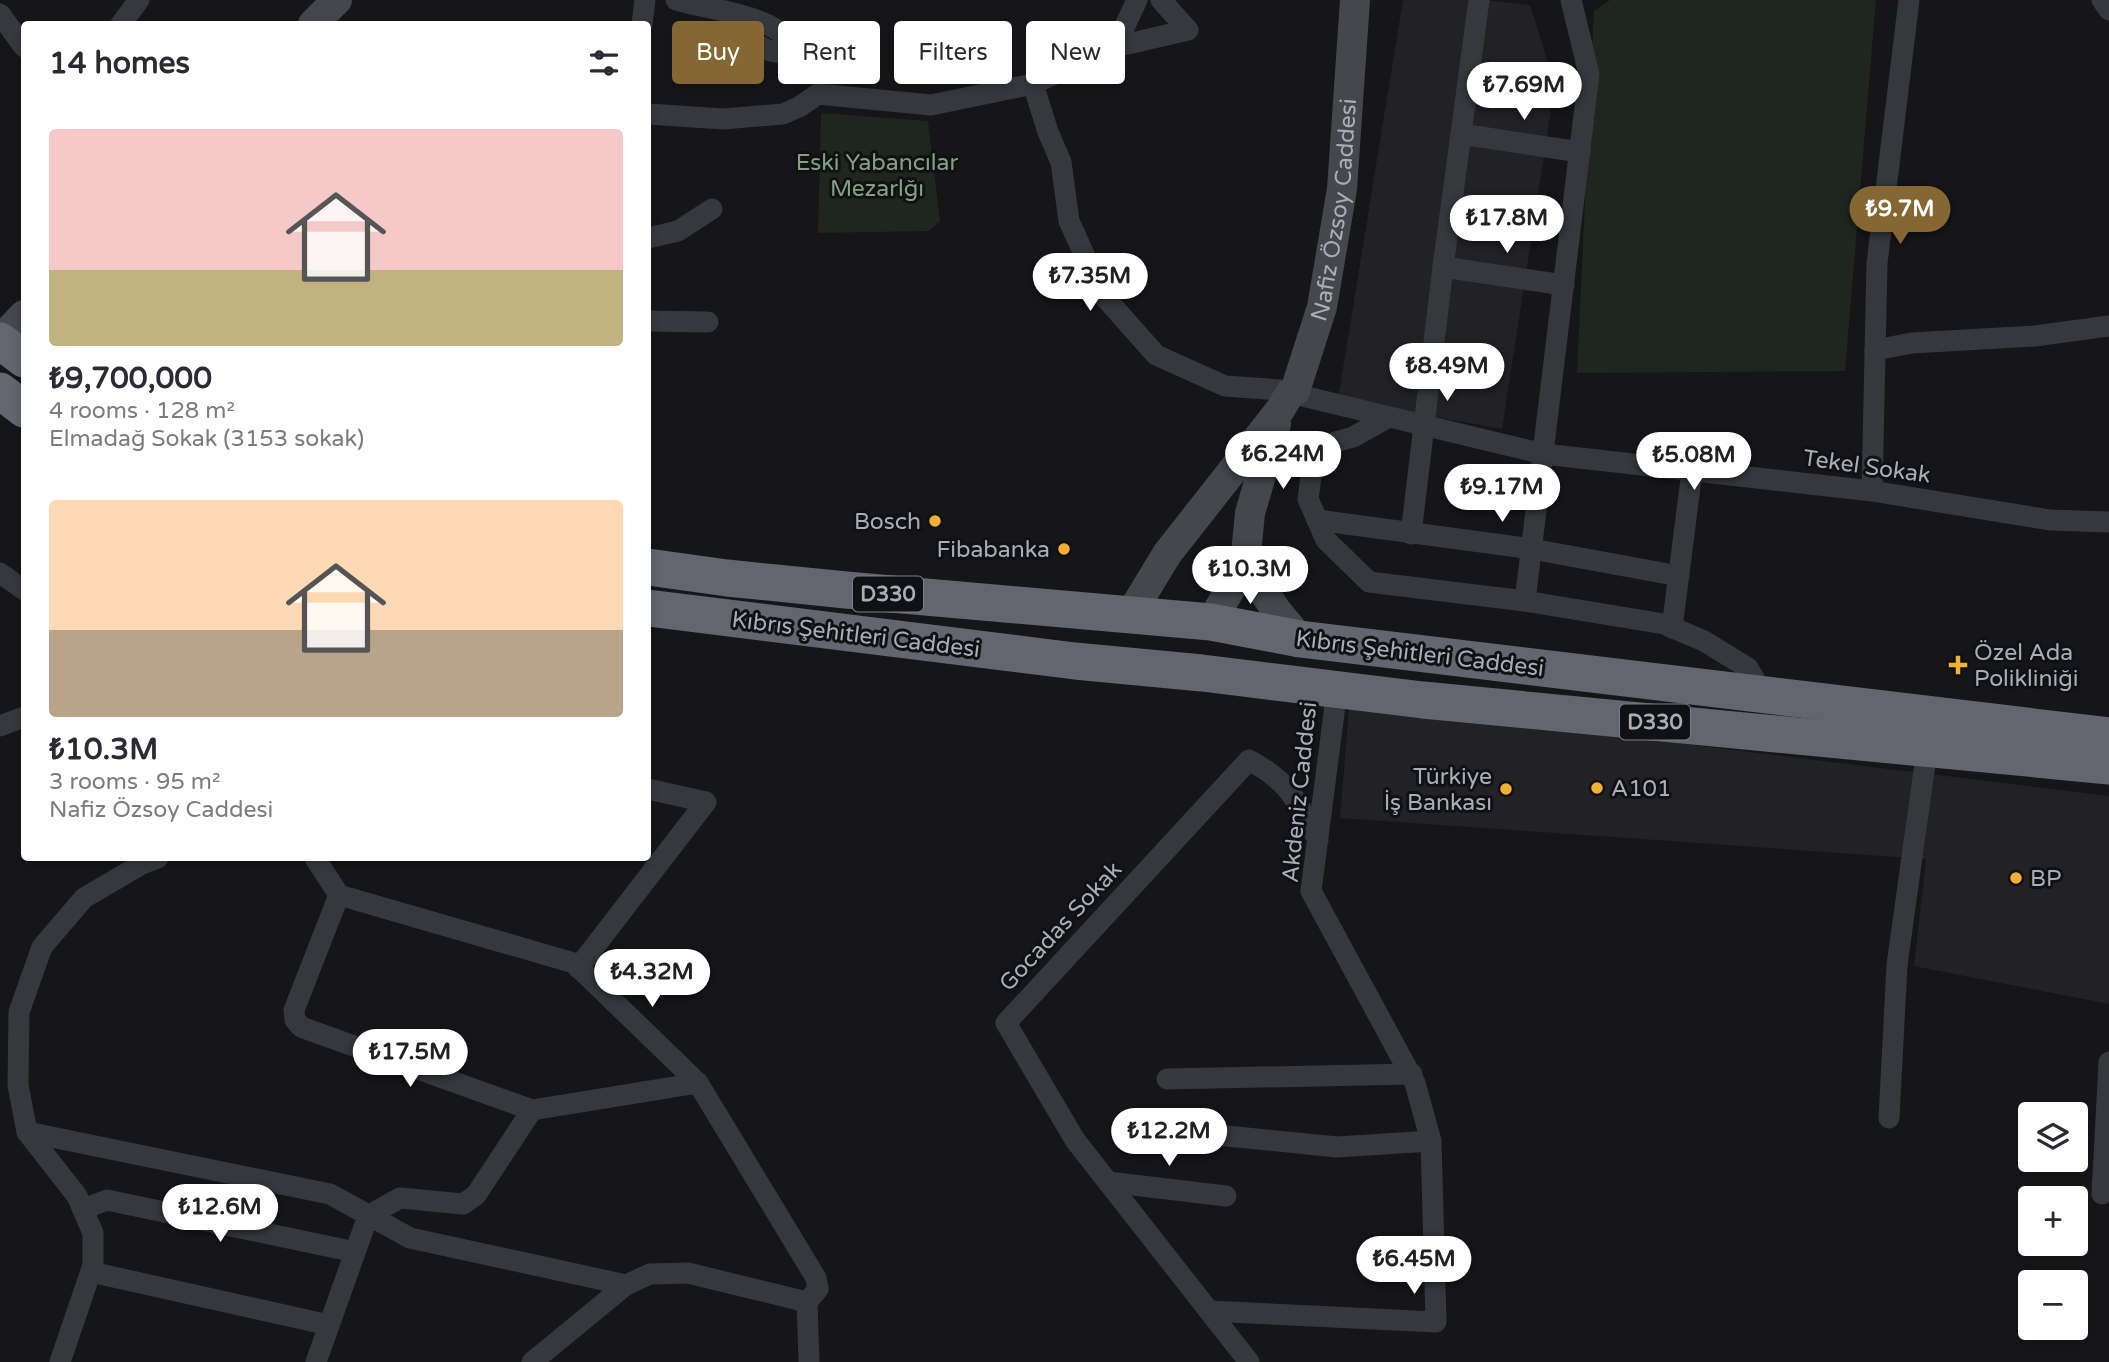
<!DOCTYPE html>
<html lang="en">
<head>
<meta charset="utf-8">
<style>
	body { margin:0; font-family:"Varela Round",sans-serif; background:#f7f7f7; color:#2b2b33; height:100vh; display:flex; flex-direction:column; font-size:26px; white-space:nowrap }
	* { box-sizing:border-box; margin:0 }
	p { font-size:23px; color:#7c7c81 }
	.icon { flex:none; width:38px; height:38px; fill:none; stroke:currentColor; stroke-width:2; stroke-linecap:round; stroke-linejoin:round }
	.map { position:relative; flex:1; overflow:hidden }
	.side { position:absolute; left:21px; top:21px; width:630px; height:840px; display:flex; flex-direction:column; background:#fff; border-radius:7px; box-shadow:0 4px 10px #0003 }
	.side>* { flex:none }
	.banner { position:absolute; left:672px; top:21px; width:665px; height:63px; display:flex; gap:14px }
	.controls { position:absolute; left:2018px; top:1102px; display:grid; gap:14px }
	.controls a { display:grid; place-items:center; width:70px; height:70px; border-radius:7px; background:#fff; box-shadow:0 4px 10px #0003; font-size:35px }
	.price { position:absolute; translate:-50% -60px; padding:0 16px; border-radius:24px; background:#fff; color:#222; font-size:23px; line-height:46px; filter:drop-shadow(0 2px 4px #0008) }
	.price::after { content:''; position:absolute; left:50%; top:42px; width:21px; height:16px; margin-left:-10px; background:inherit; clip-path:polygon(0 0,100% 0,50% 100%) }
	.price.active { background:#856733; color:#fff }
	ul { padding:0; list-style:none }
	li { display:grid; align-content:center; gap:14px; height:371px; padding:0 28px }
	li span { display:grid; place-items:center; height:217px; border-radius:7px; color:#555 }
	li>.icon { margin-inline-start:auto }
	span .icon { width:126px; height:126px; fill:#fffc; stroke-width:1 }
	li b { font-size:30px }
	h2 { display:flex; justify-content:space-between; align-items:center; height:84px; padding:0 28px; font-size:30px }
	.pill { padding:0 24px; border-radius:7px; background:#fff; box-shadow:0 4px 10px #0003; font-size:24px; line-height:63px }
	.pill.active { background:#856733; color:#fff }
	.map>svg:first-child { display:block }
</style>
</head>
<body>
<div class="map">
<svg width="2109" height="1362" viewBox="0 0 2109 1362">
	<rect width="100%" height="100%" fill="#161618"/>
	<g fill="#222225">
		<path d="M1403 0H1485L1530 5 1555 84 1502 429 1338 399Z"/>
		<path d="M1349 708 1677 743 2109 796V1004L1914 966 1926 859 1340 818Z"/>
	</g>
	<g fill="#1e261f">
		<path d="M1610 0H1876L1845 371 1577 373 1594 11Z"/>
		<path d="M821 113 928 121 940 221 929 231 818 233Z"/>
	</g>
	<g fill="none" stroke-linecap="round" stroke-linejoin="round">
		<g stroke="#37383d" stroke-width="21">
			<path d="M676 0C713 11 758 12 788 38V52C762 57 739 31 726 11"/>
			<path d="M2102 0 2109 10"/>
			<path d="M0 14 24 47"/>
			<path d="M121 24 139 0"/>
			<path d="M642 24 645 0"/>
			<path d="M1115 47 1188 30 1161 0"/>
			<path d="M1033 84 1048 132 1061 162 1069 221 1102 294 1156 355 1225 386 1295 391"/>
			<path d="M648 114 723 119 783 114 799 107 818 94 931 105 1033 84 1115 47 1137 0"/>
			<path d="M1461 134 1580 152"/>
			<path d="M648 238 678 231 712 209"/>
			<path d="M1443 267 1564 285"/>
			<path d="M648 321 708 322"/>
			<path d="M1875 350 1912 343 2035 336 2109 326"/>
			<path d="M1290 393 1544 454 1872 491 2050 520 2109 522"/>
			<path d="M1389 417 1353 437 1328 444 1313 462 1308 499 1326 540 1369 582 1525 601 1664 624 1704 641 1748 668 1764 695"/>
			<path d="M1872 491 1877 263 1909 0"/>
			<path d="M1317 520 1532 549 1679 576"/>
			<path d="M1411 534 1443 267 1479 0"/>
			<path d="M0 573 24 590"/>
			<path d="M1525 601 1589 74 1571 0"/>
			<path d="M1672 628 1692 471"/>
			<path d="M0 726 24 717"/>
			<path d="M315 858 339 895 574 963 698 1083 816 1278 818 1289 807 1302"/>
			<path d="M339 895 294 1010 295 1020 301 1027 532 1110 698 1083"/>
			<path d="M578 968 706 802 648 789"/>
			<path d="M1167 1079 1412 1074"/>
			<path d="M1889 1118 1897 965 1927 749"/>
			<path d="M1177 1131 1337 1147 1431 1141"/>
			<path d="M27 1132 330 1194 410 1238 626 1285 650 1274 688 1273 807 1302 809 1362"/>
			<path d="M1108 1182 1226 1196"/>
			<path d="M2102 1194 2109 1062"/>
			<path d="M83 1209 107 1200 355 1252"/>
			<path d="M91 1272 329 1325"/>
			<path d="M1209 1311 1436 1322 1431 1141 1415 1083 1311 891 1337 690"/>
			<path d="M60 1362 93 1265V1233L77 1196 27 1132 18 1085 19 1012 42 947 84 898 142 864 158 858"/>
			<path d="M316 1362 368 1216 400 1198 463 1204 476 1195 532 1110"/>
			<path d="M532 1362 626 1285"/>
			<path d="M1249 1362 1075 1140 1006 1023 1249 760C1290 782 1297 801 1318 840"/>
		</g>
		<g stroke="#45474d" stroke-width="30">
			<path d="M313 24 337 0"/>
			<path d="M0 340 24 315"/>
			<path d="M1245 564 1276 610 1300 639"/>
			<path id="s1" d="M1130 615 1167 554 1280 410 1290 393 1295 391 1322 307 1342 189 1355 0"/>
			<path d="M1211 622 1245 564 1250 513 1276 424"/>
		</g>
		<g stroke="#63666e" stroke-width="37">
			<path d="M0 341 24 359"/>
			<path d="M0 391 24 409"/>
			<path d="M648 567 727 578 846 590 1211 622 1300 639 2109 736"/>
			<path d="M648 608 1075 661 1202 673 1423 700 2109 766"/>
		</g>
	</g>
	<g fill="#f2b134" stroke="#111113" stroke-width="2.5">
		<circle cx="935" cy="521" r="7"/>
		<circle cx="1064" cy="549" r="7"/>
		<path d="M1954.5 654.5h7v7h7v7h-7v7h-7v-7h-7v-7h7z"/>
		<circle cx="1597" cy="788" r="7"/>
		<circle cx="1506" cy="789" r="7"/>
		<circle cx="2016" cy="878" r="7"/>
	</g>
	<g text-anchor="middle" stroke-width="6" stroke-linejoin="round" paint-order="stroke">
		<g fill="#111113" stroke="#7b7e86" stroke-width="2">
			<rect x="853" y="576.5" width="70" height="35" rx="5"/>
			<rect x="1620" y="704.5" width="70" height="35" rx="5"/>
		</g>
		<g font-size="21" font-weight="bold" fill="#a8adb8">
			<text x="888" y="601">D330</text>
			<text x="1655" y="729">D330</text>
		</g>
		<g font-size="23" fill="#7fa381" stroke="#111113">
			<text x="877" y="170">Eski Yabancılar<tspan x="877" dy="26">Mezarlğı</tspan></text>
		</g>
		<g font-size="23" fill="#a8adb8" stroke="#111113">
			<text dy="8" stroke="none"><textPath href="#s1" startOffset="466">Nafiz Özsoy Caddesi</textPath></text>
			<text transform="translate(1867 466) rotate(8)" y="8">Tekel Sokak</text>
			<text transform="translate(856 634) rotate(7)" y="8">Kıbrıs Şehitleri Caddesi</text>
			<text transform="translate(1420 653) rotate(7)" y="8">Kıbrıs Şehitleri Caddesi</text>
			<text transform="translate(1299 792) rotate(-84)" y="8">Akdeniz Caddesi</text>
			<text transform="translate(1060 926) rotate(-47)" y="8">Gocadas Sokak</text>
		</g>
		<g font-size="23" fill="#a8adb8" stroke="#111113" text-anchor="end">
			<text x="921" y="529">Bosch</text>
			<text x="1050" y="557">Fibabanka</text>
			<text x="1974" y="660" text-anchor="start">Özel Ada<tspan x="1974" dy="26">Polikliniği</tspan></text>
			<text x="1492" y="784">Türkiye<tspan x="1492" dy="26">İş Bankası</tspan></text>
			<text x="1611" y="796" text-anchor="start">A101</text>
			<text x="2030" y="886" text-anchor="start">BP</text>
		</g>
	</g>
</svg>
<div class="controls">
<a><svg class="icon" aria-label="layers" viewBox="0 0 24 24"><path d="M12 4l9 5-9 5-9-5zM3 14l9 5 9-5"/></svg></a>
<a>+</a>
<a>−</a>
</div>
<b class="price" style="left:1524px;top:122px">₺7.69M</b>
<b class="price active" style="left:1900px;top:246px">₺9.7M</b>
<b class="price" style="left:1507px;top:255px">₺17.8M</b>
<b class="price" style="left:1090px;top:313px">₺7.35M</b>
<b class="price" style="left:1447px;top:403px">₺8.49M</b>
<b class="price" style="left:1283px;top:491px">₺6.24M</b>
<b class="price" style="left:1694px;top:492px">₺5.08M</b>
<b class="price" style="left:1502px;top:524px">₺9.17M</b>
<b class="price" style="left:1250px;top:606px">₺10.3M</b>
<b class="price" style="left:652px;top:1009px">₺4.32M</b>
<b class="price" style="left:410px;top:1089px">₺17.5M</b>
<b class="price" style="left:1169px;top:1168px">₺12.2M</b>
<b class="price" style="left:220px;top:1244px">₺12.6M</b>
<b class="price" style="left:1414px;top:1296px">₺6.45M</b>
<div class="banner">
<a class="pill active">Buy</a>
<a class="pill">Rent</a>
<a class="pill">Filters</a>
<a class="pill">New</a>
</div>
<section class="side">
<h2>14 homes<svg class="icon" aria-label="filters" viewBox="0 0 24 24"><path d="M4 7h16M4 17h16"/><circle cx="9" cy="7" r="2"/><circle cx="15" cy="17" r="2"/></svg></h2>
<ul>
<li><span style="background:linear-gradient(#f6c9c9 65%,#c2b280 0)"><svg class="icon" aria-label="home" viewBox="0 0 24 24"><path d="M3 11l9-7 9 7M6 9v11h12V9"/></svg></span><div><b>₺9,700,000</b><p>4 rooms · 128 m²</p><p>Elmadağ Sokak (3153 sokak)</p></div></li>
<li><span style="background:linear-gradient(#ffd9b3 60%,#b9a48a 0)"><svg class="icon" aria-label="home" viewBox="0 0 24 24"><path d="M3 11l9-7 9 7M6 9v11h12V9"/></svg></span><div><b>₺10.3M</b><p>3 rooms · 95 m²</p><p>Nafiz Özsoy Caddesi</p></div></li>
</ul>
</section>
</div>
</body>
</html>
